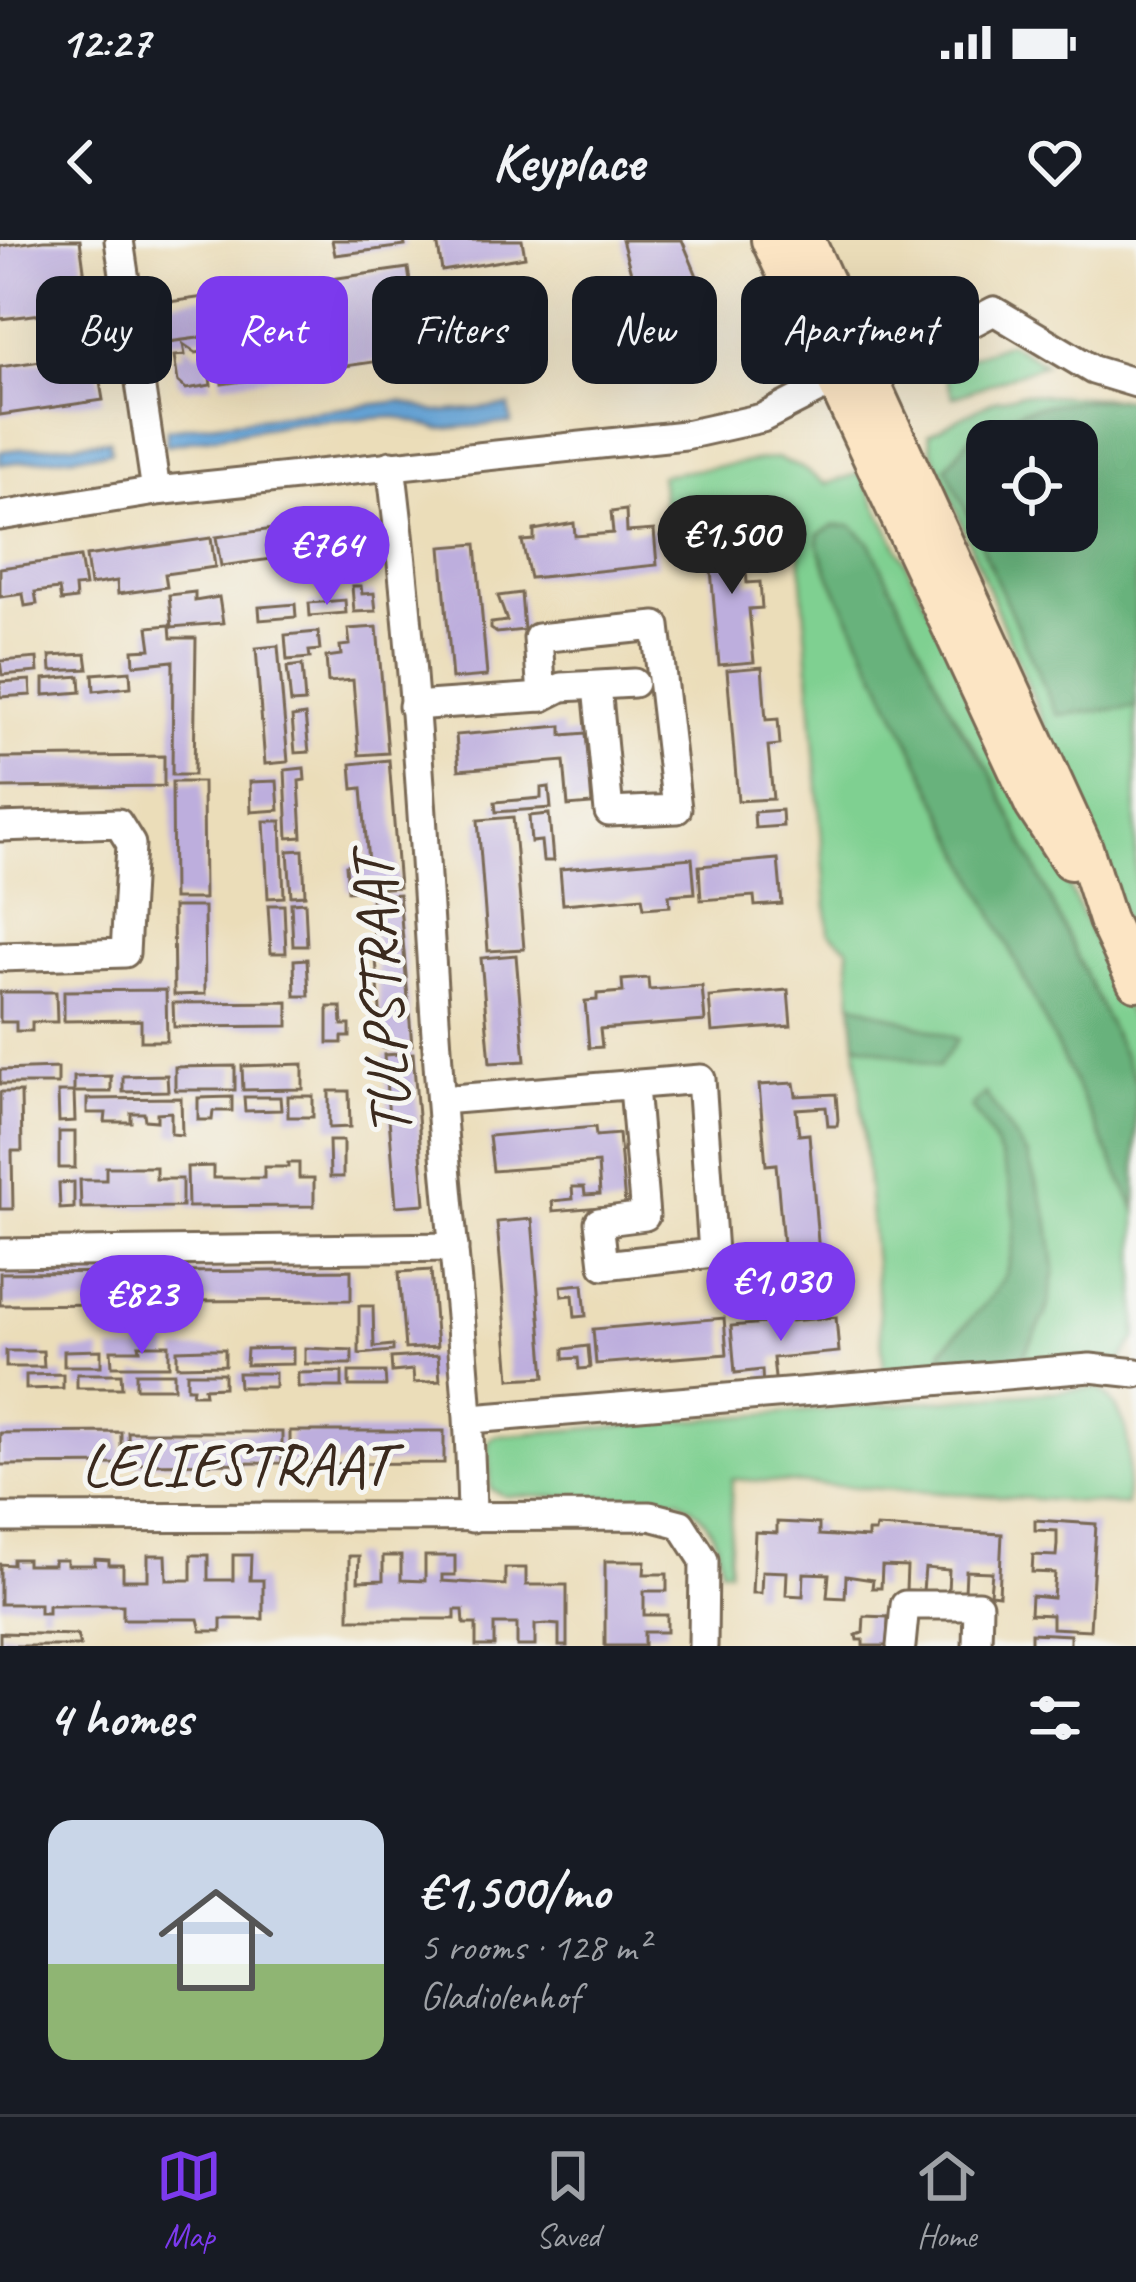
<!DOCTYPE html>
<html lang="en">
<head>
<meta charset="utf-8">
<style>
	body { margin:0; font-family:Caveat,sans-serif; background:#242831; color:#f1f3f6; height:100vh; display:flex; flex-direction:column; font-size:45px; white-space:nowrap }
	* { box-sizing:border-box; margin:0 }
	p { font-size:39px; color:#9ea1a6 }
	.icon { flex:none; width:66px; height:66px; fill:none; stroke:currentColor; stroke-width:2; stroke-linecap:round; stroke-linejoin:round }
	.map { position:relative; height:1406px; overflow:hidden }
	.side { display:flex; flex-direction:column; background:#171b24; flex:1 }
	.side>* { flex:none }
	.guide { position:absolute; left:36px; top:36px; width:1065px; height:108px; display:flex; gap:24px }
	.tools { position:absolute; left:966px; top:180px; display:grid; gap:24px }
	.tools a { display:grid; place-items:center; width:132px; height:132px; border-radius:24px; background:#171b24; box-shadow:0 12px 48px #0002; font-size:60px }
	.price { position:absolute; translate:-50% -102px; padding:0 27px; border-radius:42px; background:#7c3aed; color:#fff; font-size:39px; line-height:78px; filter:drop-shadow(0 3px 6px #0008) }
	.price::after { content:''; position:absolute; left:50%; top:72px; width:36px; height:27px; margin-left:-18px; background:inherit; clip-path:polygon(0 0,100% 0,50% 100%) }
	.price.on { background:#222; color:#fff }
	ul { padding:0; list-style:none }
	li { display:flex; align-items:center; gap:36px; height:300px; padding:0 48px }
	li+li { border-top:3px solid #363941 }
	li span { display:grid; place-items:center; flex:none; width:336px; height:240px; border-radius:24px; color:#555 }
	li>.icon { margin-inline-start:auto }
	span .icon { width:144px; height:144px; fill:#fffc; stroke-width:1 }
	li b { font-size:51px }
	h2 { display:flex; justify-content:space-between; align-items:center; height:144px; padding:0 48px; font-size:51px }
	.tag { padding:0 42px; border-radius:24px; background:#171b24; box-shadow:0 12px 48px #0002; font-size:42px; line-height:108px }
	.tag.on { background:#7c3aed; color:#fff }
	.status { display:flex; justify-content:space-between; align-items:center; height:84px; padding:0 60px; background:#171b24; direction:ltr }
	.status svg { height:33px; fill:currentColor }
	header { display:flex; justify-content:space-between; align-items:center; height:156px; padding:0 48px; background:#171b24; font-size:54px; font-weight:700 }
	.tab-bar { display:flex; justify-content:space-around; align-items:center; height:168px; border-top:3px solid #363941; background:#171b24; font-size:33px; color:#9ea1a6 }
	.tab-bar a { display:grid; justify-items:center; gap:6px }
	.tab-bar .on { color:#7c3aed }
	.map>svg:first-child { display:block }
</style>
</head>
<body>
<div class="status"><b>12:27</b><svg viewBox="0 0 49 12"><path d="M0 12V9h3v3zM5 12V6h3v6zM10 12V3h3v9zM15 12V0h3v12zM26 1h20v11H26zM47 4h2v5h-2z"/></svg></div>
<header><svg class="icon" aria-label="back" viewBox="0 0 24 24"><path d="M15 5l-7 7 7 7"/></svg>Keyplace<svg class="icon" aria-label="heart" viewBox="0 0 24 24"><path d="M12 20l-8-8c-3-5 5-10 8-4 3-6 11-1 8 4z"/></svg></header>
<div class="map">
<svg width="1136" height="1406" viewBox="0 0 1136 1406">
	<rect width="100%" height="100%" fill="#f6f6f2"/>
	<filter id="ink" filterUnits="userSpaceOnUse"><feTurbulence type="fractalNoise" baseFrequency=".00833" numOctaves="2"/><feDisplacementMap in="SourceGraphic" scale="24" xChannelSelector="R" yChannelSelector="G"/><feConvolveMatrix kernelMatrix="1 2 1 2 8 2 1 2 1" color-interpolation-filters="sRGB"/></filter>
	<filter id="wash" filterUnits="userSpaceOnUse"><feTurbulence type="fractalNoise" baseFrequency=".004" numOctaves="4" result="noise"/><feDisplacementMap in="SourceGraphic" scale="48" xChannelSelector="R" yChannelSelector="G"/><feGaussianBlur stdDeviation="2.7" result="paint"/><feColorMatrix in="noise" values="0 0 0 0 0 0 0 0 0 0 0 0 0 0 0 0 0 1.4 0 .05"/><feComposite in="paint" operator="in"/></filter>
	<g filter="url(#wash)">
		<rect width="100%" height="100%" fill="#ebddb9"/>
		<g fill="#7fd091" stroke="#5d7d58" stroke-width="3">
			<path d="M1008 103 1045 124 953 157 942 128Z"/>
			<path d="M1022 154 1123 159 1022 170 946 227 1057 475 1136 467V709L932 211 929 194 995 160Z"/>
			<path d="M776 218 800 227 826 244 860 233 1059 626 1136 789V842L989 530 833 286 819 294 818 305 831 339 1136 970V1098L1121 1121 1020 1122 1046 1074 1028 916 972 867C1007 914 1029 980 1004 1037 993 1062 961 1087 943 1109V1127L884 1130 856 803 938 827 957 799 852 763 848 707 829 693 798 287 668 296 660 235Z"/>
			<path d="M1099 1148C1136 1180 1129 1217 1126 1265L732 1239 729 1330 721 1329C718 1294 708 1277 679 1259L505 1256 491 1249 488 1202 494 1196Z"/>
		</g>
		<g fill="#67b27b" stroke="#516e4c" stroke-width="3" fill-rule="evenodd">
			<path d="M1136 158V467L1057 475 946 227C958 214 970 194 986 185 1030 160 1086 161 1136 158ZM987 201H1077V291H987Z"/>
			<path d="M833 286H852L870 303 962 492 989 529 1136 842V970L831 339 818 305 819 294Z"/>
			<path d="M852 763 958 799 938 827 856 803Z"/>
			<path d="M985 853 1027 916 1048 977 1055 1029 1046 1074 1020 1122 943 1127V1110C959 1089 994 1059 1004 1037 1029 980 1007 913 971 867Z"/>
		</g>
		<g fill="#66a5d8" stroke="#50687b" stroke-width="3">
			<path d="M401 161 436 172 509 166 511 183 440 189 397 177 299 182 166 205 167 189Z"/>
			<path d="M110 200 111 212 0 224V211Z"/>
		</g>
		<g id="blocks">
			<g fill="#bdaedd">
				<path d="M44 0H80L86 45 64 48 67 71 0 79V6Z"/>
				<path d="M332 0H404L405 6 335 15Z"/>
				<path d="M437 0H522L525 17 442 31Z"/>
				<path d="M622 0H682L697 36 648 56 636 51Z"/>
				<path d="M408 28 421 115 222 144 219 123 208 124 211 145 186 149 178 142 174 116 185 115 183 104 196 113 216 110 213 96 168 102 162 63Z"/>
				<path d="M502 39 509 59 504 60 506 73 494 74 499 105 453 111 450 98 435 100 430 68 447 66 449 79 471 76 479 57 477 43Z"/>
				<path d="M95 113 103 160 0 175V127Z"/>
				<path d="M626 270 627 292 654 290 657 325 530 338 522 301 534 300V290L574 283 575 296 613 293 611 272Z"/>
				<path d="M366 276 371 305 221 326 216 297Z"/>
				<path d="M743 290 747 343 760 342 762 368 749 369 754 422 719 425 708 293Z"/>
				<path d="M211 298 215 327 165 334 167 347 118 354 117 341 90 345 86 316Z"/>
				<path d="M476 304 487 436 452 439 441 307Z"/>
				<path d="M80 317 85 346 75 347 76 359 61 361 59 349 35 352 37 364 25 366 23 354 0 357V328Z"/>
				<path d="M352 346H361L362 354 374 353 376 371 354 372Z"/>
				<path d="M195 352V361L219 357 223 383 172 387 169 355Z"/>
				<path d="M521 353 524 390 497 393 491 389V383L507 381 498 356Z"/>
				<path d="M345 360 346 373 310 376 309 363Z"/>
				<path d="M295 364 296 377 260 380 259 367Z"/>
				<path d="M170 385 171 398H196L194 535H172L173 421 134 425 133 410 151 409 148 387Z"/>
				<path d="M377 387 388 513 359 515 353 440 328 442 326 417 341 415 340 406 350 405 348 389Z"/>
				<path d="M318 392 320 410 309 411 310 418 287 420 285 395Z"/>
				<path d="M278 406 288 522 265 524 256 408Z"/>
				<path d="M86 414 88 429 51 431 50 416Z"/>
				<path d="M37 418 38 432 2 435 0 421Z"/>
				<path d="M302 425 305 462 291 463 287 427Z"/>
				<path d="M762 427 766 480 778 479 780 505 768 506 773 559 738 561 727 430Z"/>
				<path d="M130 431 131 447 94 451 93 434Z"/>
				<path d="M80 436 81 452 44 455V439Z"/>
				<path d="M30 440 31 455 0 457V442Z"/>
				<path d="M305 475 309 512 295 513 292 477Z"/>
				<path d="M562 486V495L586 493 592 564 568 566 564 521 459 530 456 495Z"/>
				<path d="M164 516V546L0 548V518Z"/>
				<path d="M389 520 399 647 348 651 346 625 368 623 362 548 353 549 351 524Z"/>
				<path d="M304 528 305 540 299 541 302 597 288 598 285 530Z"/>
				<path d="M277 541 279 570 251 572 250 542Z"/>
				<path d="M172 542H203L204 659H173Z"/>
				<path d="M549 547 551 568 496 572 495 562 541 558V548Z"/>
				<path d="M782 570 783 586 755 588 754 572Z"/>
				<path d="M549 574 553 621H543L541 601 531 602 529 576Z"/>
				<path d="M513 577 524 709 488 711 478 580Z"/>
				<path d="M264 581H281L284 657 268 658Z"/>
				<path d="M303 610 305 655 291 656 288 611Z"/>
				<path d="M692 618 695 653 669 655 670 666 644 668 642 657 563 664 560 629Z"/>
				<path d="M778 619 782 664 755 666 754 656 701 660 699 626Z"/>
				<path d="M399 654 412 805 383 808 371 656Z"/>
				<path d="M305 662 307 706H293L291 663Z"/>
				<path d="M268 665H284L286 713H271Z"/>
				<path d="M173 667H204L205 754 174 755Z"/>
				<path d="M516 715 525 821 490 823 481 718Z"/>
				<path d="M307 719 309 756H295L294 720Z"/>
				<path d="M648 738 649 750 702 746 705 781 600 789 602 807 589 808 585 761 597 760V754L623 752 622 740Z"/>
				<path d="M166 750 167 801H141V780L64 781V751Z"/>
				<path d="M788 750 791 786 712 792 709 757Z"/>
				<path d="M0 752H56L57 782H32V791H16V782H0Z"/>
				<path d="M288 762V786L174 787 173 763Z"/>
				<path d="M328 767H341L342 785H350V797H342V803H328Z"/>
				<path d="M413 813 425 964 396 966 384 815Z"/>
				<path d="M303 824V849L243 850 242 826Z"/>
				<path d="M235 826V850H175V827Z"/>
				<path d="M58 828V844H0V830Z"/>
				<path d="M167 835 168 851 123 852V836Z"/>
				<path d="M111 836V852H74V837Z"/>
				<path d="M794 843 796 856 836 854 838 880 837 886H828L826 867 796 869 799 895 809 894 820 1026 785 1028 776 924 766 925 759 845Z"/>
				<path d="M329 851H349L350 887 329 888Z"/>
				<path d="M0 852H21L22 911H12L13 969H0Z"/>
				<path d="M58 852H74L75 881 59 882Z"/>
				<rect x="288" y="856" width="25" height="21"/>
				<path d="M232 857V871H213L212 880H198V858Z"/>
				<path d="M244 857H280L281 870 245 871Z"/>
				<path d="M181 858 182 895 171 894V872L157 873V881L145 880 144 873H131V882H105L106 873H87V859Z"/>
				<path d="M595 887 596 896 619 894 625 965 553 971 552 961 573 959 572 947H584L585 955 600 954 598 923 493 931 489 896Z"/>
				<rect x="59" y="892" width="16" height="36"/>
				<path d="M329 901H343V937H330Z"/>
				<path d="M288 923H299V938H314V966L188 967 187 927 213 926V938H264V927H288Z"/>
				<path d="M106 927H156V939H182V967L81 968 80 940H106Z"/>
				<path d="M74 942V968L60 969 59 943Z"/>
				<path d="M532 979 545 1137 510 1139 497 982Z"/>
				<path d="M351 1030V1060L177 1061V1032Z"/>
				<path d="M431 1030 437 1107 405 1109 399 1032Z"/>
				<path d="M168 1032 169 1074 111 1075V1064L0 1065V1033Z"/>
				<path d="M583 1044 586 1076 575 1077 573 1055 562 1056 561 1046Z"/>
				<path d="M359 1066H373L374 1107 393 1105V1111L359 1114Z"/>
				<path d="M836 1077 839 1112 773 1118 776 1148 763 1149 762 1130 735 1133 731 1086Z"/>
				<path d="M724 1078 727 1114 596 1124 593 1089Z"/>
				<path d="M139 1105H169V1126H112L111 1110H140Z"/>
				<path d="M588 1106 590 1128 579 1129 578 1118 564 1119V1109Z"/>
				<path d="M293 1108V1124L246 1125 247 1109Z"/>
				<path d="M305 1108 352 1110V1124H305Z"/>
				<path d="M207 1109H225V1125L177 1126V1110Z"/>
				<path d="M101 1110V1126H64V1111Z"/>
				<path d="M6 1111H43L44 1127H6Z"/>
				<path d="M438 1115 440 1141 414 1143 413 1130 392 1132 391 1118Z"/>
				<path d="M342 1132V1147H298V1133Z"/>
				<path d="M349 1132H385L386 1146H349Z"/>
				<rect x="136" y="1133" width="38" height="15"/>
				<path d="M187 1133H224V1147L204 1148 205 1154H192L193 1148H187Z"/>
				<path d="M238 1133H275V1147H239Z"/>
				<path d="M63 1134V1148L26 1149V1135Z"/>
				<path d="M77 1134H121L122 1148H77Z"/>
				<path d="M290 1191H444V1223L290 1224Z"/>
				<path d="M121 1192V1224L0 1225V1193Z"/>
				<path d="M128 1192H282V1223L129 1224Z"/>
				<path d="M1035 1280 1096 1284 1090 1390 1052 1388V1375L1030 1374 1031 1356 1053 1358 1054 1346 1055 1333 1032 1332 1033 1315 1056 1316 1057 1304V1291L1035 1290Z"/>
				<path d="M777 1282 819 1284V1295L868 1298V1292H875L876 1287 1002 1294 999 1355 990 1354 992 1332 966 1331 965 1353 948 1352 949 1330 925 1328 923 1351 906 1350 907 1327 882 1326 881 1348H872L873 1340 846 1336 845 1358 827 1357 829 1334 804 1333 803 1356 786 1355 787 1332 762 1331 761 1353H752L755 1292 777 1293Z"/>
				<path d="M148 1315H166L167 1340H191V1315H208V1340H233V1315H251L250 1340H263V1379H221V1391H201L198 1379H123V1365H48V1373H40V1364H0V1324L13 1325V1319H27V1325H54V1320H67V1325H95V1319L109 1320V1325H123V1340H148Z"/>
				<path d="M349 1316H359L358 1341 383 1340V1316H401V1340L425 1341V1316H455V1335H442V1341L505 1345V1328H526V1345H567V1406H559V1385L547 1384 535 1385V1406H517V1384H494V1406H476V1384H464L463 1370H455V1379H349Z"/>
				<path d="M605 1321H645L644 1334H667V1351H644V1375H667V1392H644V1406H605Z"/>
				<path d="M864 1376 888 1377 887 1406H863V1400H857L856 1395 863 1393Z"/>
				<path d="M0 1393 77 1395 80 1406H0Z"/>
				<path d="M1031 1393 1070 1395V1406H1031Z"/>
			</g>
		</g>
	</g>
	<g filter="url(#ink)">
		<use href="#blocks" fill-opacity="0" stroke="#796954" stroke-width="3"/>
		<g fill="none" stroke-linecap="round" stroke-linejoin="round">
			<g stroke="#796954" stroke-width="33">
				<g id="street">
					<path d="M119 0 156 251"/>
					<path d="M391 225C417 433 425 643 440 852 450 994 470 1135 472 1278"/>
					<path d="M0 276 156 251 685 195 762 178 834 141 935 102 994 71 1093 130 1136 143"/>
					<path d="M542 457 538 398 656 386 677 569 609 572 597 446"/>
					<path d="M413 466 542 457 562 447 634 443"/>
					<path d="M0 587 118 583 131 604 125 713 0 717"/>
					<path d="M441 860 701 839 713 1013 604 1025 599 982 645 976 634 847"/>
					<path d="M0 1013 454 1007"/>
					<path d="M471 1179 1090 1128 1136 1133"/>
					<path d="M0 1278 650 1276 681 1284 704 1320 703 1406"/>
					<path d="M901 1406 905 1365H978L977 1406"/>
				</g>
			</g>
			<g stroke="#796954" stroke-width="42">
				<g id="secondary">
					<path d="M770 0 1034 566 1070 621"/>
					<path d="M806 0 1084 608 1107 680 1136 742"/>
				</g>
			</g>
			<use href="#street" stroke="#fff" stroke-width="27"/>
			<use href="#secondary" stroke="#fce5c4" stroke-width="36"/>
		</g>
	</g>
	<g text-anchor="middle" stroke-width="10" stroke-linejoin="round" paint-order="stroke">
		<g font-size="60" fill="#3b2a1e" stroke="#f6f6f2">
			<text transform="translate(380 756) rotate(-94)" y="21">TULPSTRAAT</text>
			<text x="236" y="1245">LELIESTRAAT</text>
		</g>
	</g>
</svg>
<div class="tools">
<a><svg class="icon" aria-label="locate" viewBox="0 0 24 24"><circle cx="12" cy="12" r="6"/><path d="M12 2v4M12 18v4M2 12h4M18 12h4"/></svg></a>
</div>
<b class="price on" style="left:732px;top:357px">€1,500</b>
<b class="price" style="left:327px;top:368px">€764</b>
<b class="price" style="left:781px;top:1104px">€1,030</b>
<b class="price" style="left:142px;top:1117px">€823</b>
<div class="guide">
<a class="tag">Buy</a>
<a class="tag on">Rent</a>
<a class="tag">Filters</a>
<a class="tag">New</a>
<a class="tag">Apartment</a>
</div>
</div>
<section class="side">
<h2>4 homes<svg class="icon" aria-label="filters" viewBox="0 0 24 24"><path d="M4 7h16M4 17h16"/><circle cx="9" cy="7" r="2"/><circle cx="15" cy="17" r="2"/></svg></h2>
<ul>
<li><span style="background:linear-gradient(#c9d6e8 60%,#8fb573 0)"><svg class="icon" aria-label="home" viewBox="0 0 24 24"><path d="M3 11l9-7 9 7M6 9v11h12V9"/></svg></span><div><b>€1,500/mo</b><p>5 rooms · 128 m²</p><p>Gladiolenhof</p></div></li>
</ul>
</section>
<nav class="tab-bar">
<a class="on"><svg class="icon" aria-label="map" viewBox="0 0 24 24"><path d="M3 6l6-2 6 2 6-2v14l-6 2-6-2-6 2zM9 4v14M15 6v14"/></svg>Map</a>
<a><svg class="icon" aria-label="saved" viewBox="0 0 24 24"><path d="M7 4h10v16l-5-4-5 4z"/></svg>Saved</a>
<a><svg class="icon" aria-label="home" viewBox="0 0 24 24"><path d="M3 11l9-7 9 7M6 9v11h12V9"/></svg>Home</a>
</nav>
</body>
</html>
